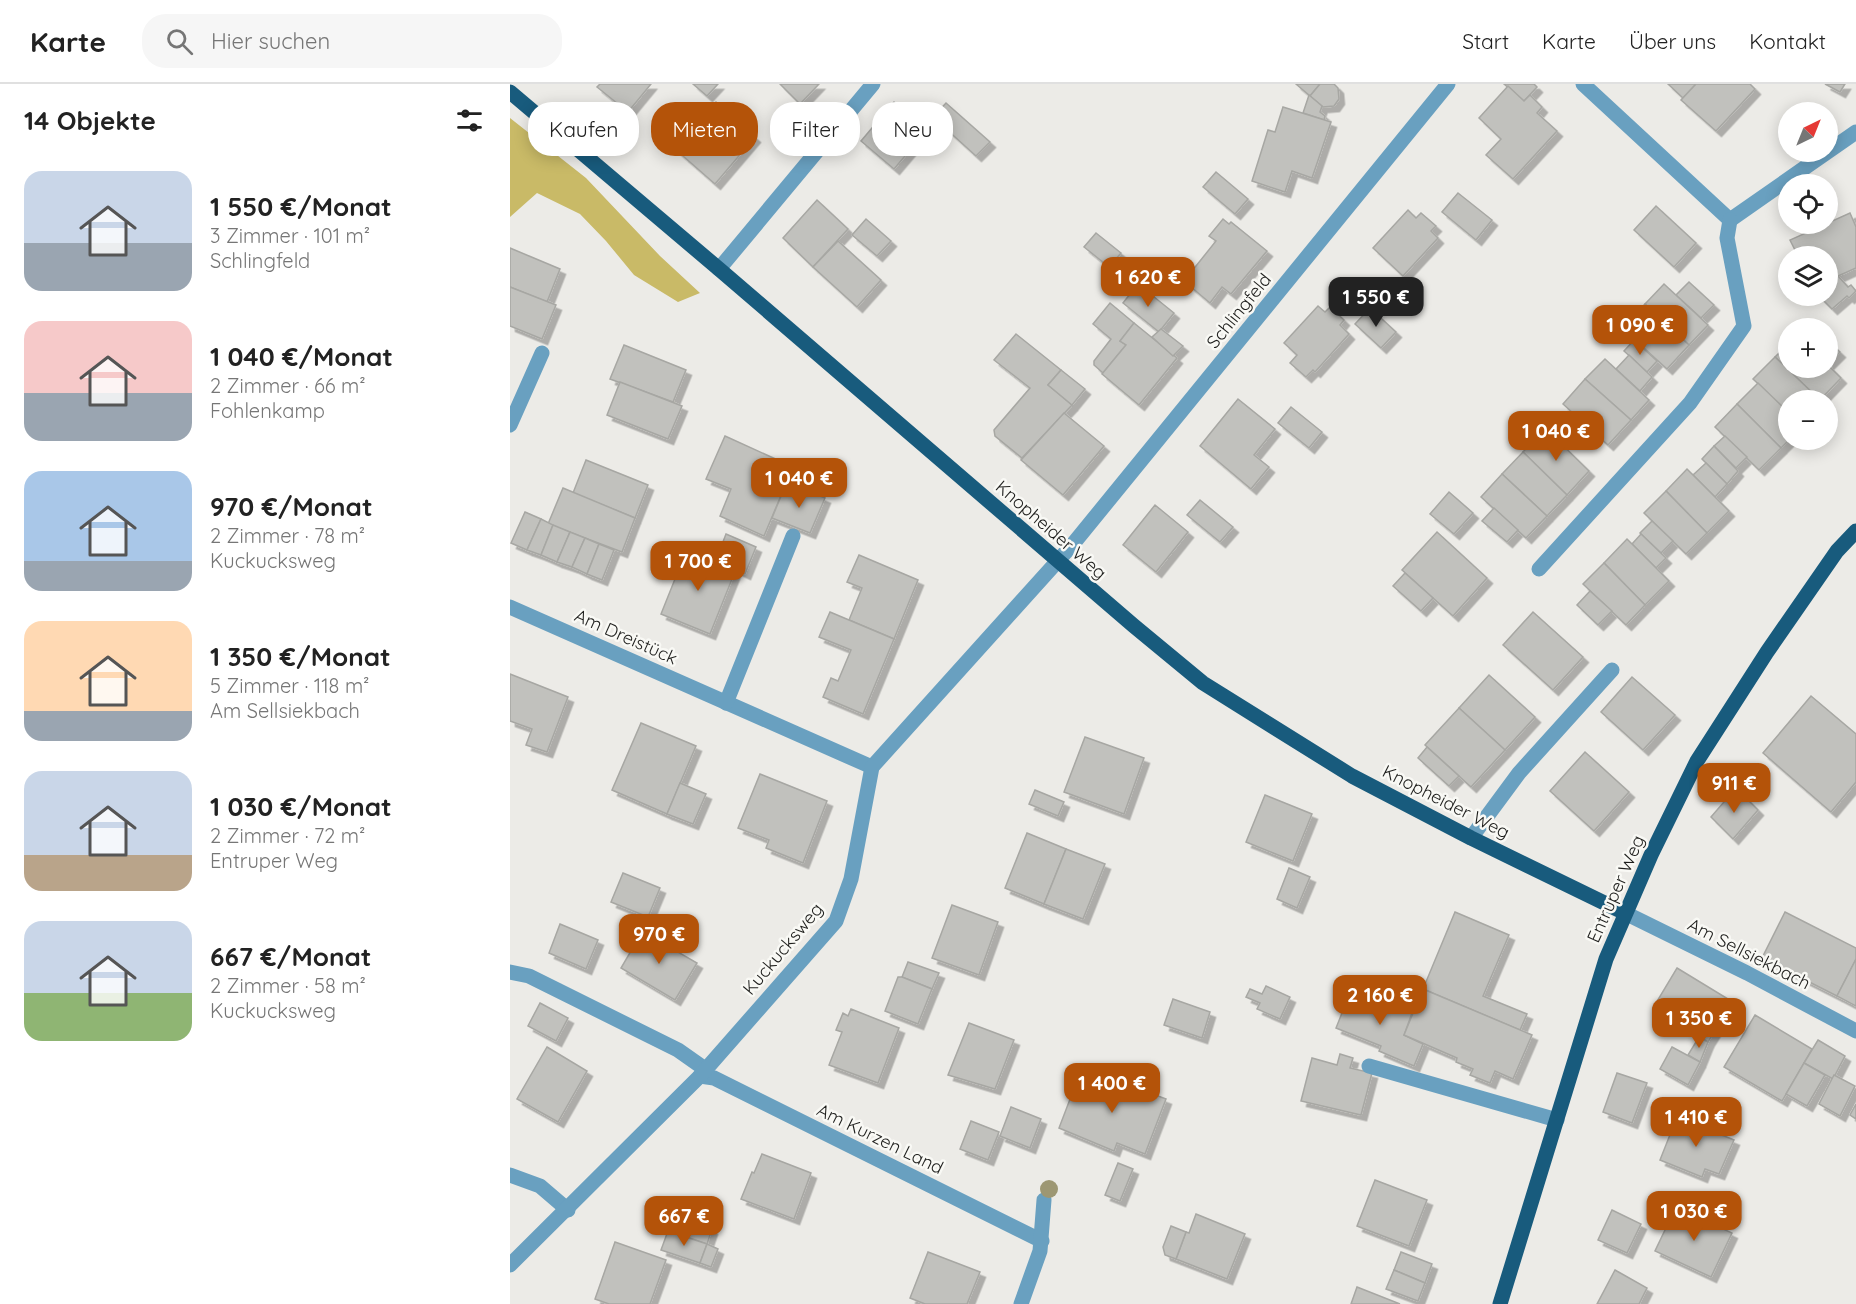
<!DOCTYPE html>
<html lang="de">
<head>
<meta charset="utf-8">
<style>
	body { margin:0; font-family:Quicksand,sans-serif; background:#f6f6f6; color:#222; height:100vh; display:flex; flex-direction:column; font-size:22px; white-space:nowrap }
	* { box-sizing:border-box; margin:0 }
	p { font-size:20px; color:#767676 }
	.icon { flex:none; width:33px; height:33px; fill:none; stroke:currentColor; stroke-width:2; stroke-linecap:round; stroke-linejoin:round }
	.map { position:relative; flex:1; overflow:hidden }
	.side { display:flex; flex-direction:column; background:#fff; width:510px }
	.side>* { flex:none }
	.guide { position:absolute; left:18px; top:18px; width:570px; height:54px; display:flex; gap:12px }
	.needle { width:39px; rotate:43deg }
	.controls { position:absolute; left:1268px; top:18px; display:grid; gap:12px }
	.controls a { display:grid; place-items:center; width:60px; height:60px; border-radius:50%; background:#fff; box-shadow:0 3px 15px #0003; font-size:30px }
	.price { position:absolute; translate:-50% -51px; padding:0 14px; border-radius:12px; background:#b45309; color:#fff; font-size:20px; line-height:39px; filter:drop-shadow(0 2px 3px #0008) }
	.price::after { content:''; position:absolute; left:50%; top:36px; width:18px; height:14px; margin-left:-9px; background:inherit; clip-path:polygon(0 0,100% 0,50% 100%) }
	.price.selected { background:#222; color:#fff }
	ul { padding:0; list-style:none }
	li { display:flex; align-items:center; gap:18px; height:150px; padding:0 24px }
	li span { display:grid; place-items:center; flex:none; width:168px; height:120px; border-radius:18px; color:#555 }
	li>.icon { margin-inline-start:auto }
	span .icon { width:72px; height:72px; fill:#fffc; stroke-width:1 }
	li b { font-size:26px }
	h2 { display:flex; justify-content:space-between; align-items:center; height:72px; padding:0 24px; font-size:26px }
	.chip { padding:0 21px; border-radius:24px; background:#fff; box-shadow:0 3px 15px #0003; font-size:21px; line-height:54px }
	.chip.selected { background:#b45309; color:#fff }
	header { display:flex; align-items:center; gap:36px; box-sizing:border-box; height:84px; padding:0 30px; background:#fff; border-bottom:2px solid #e0e0e0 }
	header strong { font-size:28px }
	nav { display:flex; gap:33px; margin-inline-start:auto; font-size:21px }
	.search { width:420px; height:54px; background:#f6f6f6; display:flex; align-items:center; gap:15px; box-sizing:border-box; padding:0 21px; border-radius:24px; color:#767676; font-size:22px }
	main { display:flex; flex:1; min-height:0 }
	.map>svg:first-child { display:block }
</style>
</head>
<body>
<header>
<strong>Karte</strong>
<div class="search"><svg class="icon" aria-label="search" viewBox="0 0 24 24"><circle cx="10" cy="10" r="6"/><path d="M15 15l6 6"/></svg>Hier suchen</div>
<nav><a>Start</a><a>Karte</a><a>Über uns</a><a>Kontakt</a></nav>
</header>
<main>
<section class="side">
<h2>14 Objekte<svg class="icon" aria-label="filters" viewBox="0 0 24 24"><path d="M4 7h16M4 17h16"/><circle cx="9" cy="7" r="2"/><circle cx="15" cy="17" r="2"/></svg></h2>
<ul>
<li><span style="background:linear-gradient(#c9d6e8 60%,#9aa5b1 0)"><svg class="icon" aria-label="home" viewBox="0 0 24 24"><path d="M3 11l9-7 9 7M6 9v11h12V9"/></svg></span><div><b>1 550 €/Monat</b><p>3 Zimmer · 101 m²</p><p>Schlingfeld</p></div></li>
<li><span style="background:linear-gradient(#f6c9c9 60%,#9aa5b1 0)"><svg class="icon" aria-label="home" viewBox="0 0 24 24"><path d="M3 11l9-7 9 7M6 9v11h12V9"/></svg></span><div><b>1 040 €/Monat</b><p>2 Zimmer · 66 m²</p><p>Fohlenkamp</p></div></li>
<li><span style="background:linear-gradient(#a9c7e8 75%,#9aa5b1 0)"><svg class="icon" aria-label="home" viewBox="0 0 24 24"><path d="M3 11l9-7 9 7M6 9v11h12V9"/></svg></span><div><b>970 €/Monat</b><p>2 Zimmer · 78 m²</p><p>Kuckucksweg</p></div></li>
<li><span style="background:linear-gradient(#ffd9b3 75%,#9aa5b1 0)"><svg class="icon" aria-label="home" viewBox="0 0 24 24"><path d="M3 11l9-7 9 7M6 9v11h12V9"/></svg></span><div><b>1 350 €/Monat</b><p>5 Zimmer · 118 m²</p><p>Am Sellsiekbach</p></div></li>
<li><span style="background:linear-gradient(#c9d6e8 70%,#b9a48a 0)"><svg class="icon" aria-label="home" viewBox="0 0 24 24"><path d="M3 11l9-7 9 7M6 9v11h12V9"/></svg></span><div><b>1 030 €/Monat</b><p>2 Zimmer · 72 m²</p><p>Entruper Weg</p></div></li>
<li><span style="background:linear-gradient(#c9d6e8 60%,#8fb573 0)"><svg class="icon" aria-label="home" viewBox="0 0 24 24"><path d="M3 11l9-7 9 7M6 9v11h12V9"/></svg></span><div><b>667 €/Monat</b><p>2 Zimmer · 58 m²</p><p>Kuckucksweg</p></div></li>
</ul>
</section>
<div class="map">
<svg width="1346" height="1220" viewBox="0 0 1346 1220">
	<defs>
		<filter id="shadow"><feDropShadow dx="5.5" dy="5.5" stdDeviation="0" flood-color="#0004"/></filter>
	</defs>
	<rect width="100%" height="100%" fill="#ecebe7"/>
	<path fill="#c9ba67" d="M0 34 76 94 150 172 190 209 168 218 124 191 96 157 70 130 27 109 0 133Z"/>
	<g fill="#c1c1bd" stroke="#a7a7a3" stroke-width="1.5" filter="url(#shadow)">
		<path d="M90 0H141L118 28 87 3Z"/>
		<path d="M183 0H208L197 12Z"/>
		<path d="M270 0H309L290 20Z"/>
		<path d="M786 0H810L800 12Z"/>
		<path d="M810 0H824L828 4 829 15 824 22 813 23 800 12Z"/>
		<path d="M994 0H1024L1027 3 1014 17Z"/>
		<path d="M1158 0H1186L1173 14Z"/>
		<path d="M1186 0H1240L1245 5 1206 47 1171 16Z"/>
		<path d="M1315 0H1335L1330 8Z"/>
		<path d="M998 2 1014 17 1020 11 1032 23 1027 29 1047 47 1003 95 976 71 991 55 969 34Z"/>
		<path d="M799 11 812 22 810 28 815 32 814 36 793 29Z"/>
		<path d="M206 18 245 53 205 100 165 65Z"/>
		<path d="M384 18 417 46 384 85 351 57Z"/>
		<path d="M436 19 480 58 466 72 423 33Z"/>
		<path d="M773 23 821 38 802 94 782 87 775 108 742 97 758 46 765 48Z"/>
		<path d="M706 88 738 115 725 130 693 103Z"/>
		<path d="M948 109 982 136 966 156 932 128Z"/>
		<path d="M307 116 338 145 303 183 273 154Z"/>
		<path d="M1146 122 1186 159 1164 183 1124 146Z"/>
		<path d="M898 126 906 134 911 129 926 142 921 147 928 154 893 192 863 164Z"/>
		<path d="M1340 129 1346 143V184L1317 197V172H1288L1280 156Z"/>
		<path d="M356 135 381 157 367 172 342 151Z"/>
		<path d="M713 135 719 140 721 138 757 167 721 210 712 203 700 219 674 197 706 157 699 152Z"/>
		<path d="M586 149 611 169 599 183 574 163Z"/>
		<path d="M328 157 371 196 347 223 303 183Z"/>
		<path d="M0 164 50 185 37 218 0 203Z"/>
		<path d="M1328 192 1338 203 1341 201 1346 207 1339 214 1337 212 1322 225 1309 212H1317V197Z"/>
		<path d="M1179 198 1204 221 1191 234 1166 211Z"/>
		<path d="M628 200 664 229 649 248 613 219Z"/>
		<path d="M1154 200 1198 241 1179 261 1135 220Z"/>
		<path d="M0 203 46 221 32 255 0 242Z"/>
		<path d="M600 219 624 239 610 257 616 261 593 289 584 281V277L601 255 583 240Z"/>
		<path d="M1135 220 1179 261 1157 285 1112 244Z"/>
		<path d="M808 222 815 228 820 223 834 236 830 241 839 250 805 288 803 286 796 293 780 279 787 271 774 259Z"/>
		<path d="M860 224 886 248 871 264 845 240Z"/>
		<path d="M624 239 667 274 629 321 592 290 616 261 610 257Z"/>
		<path d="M651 245 673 262 663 272 642 253Z"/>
		<path d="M506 250 551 286 538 301 562 321 512 374 485 352 484 346 520 304 484 276Z"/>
		<path d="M1124 256 1147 277 1137 288 1114 267Z"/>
		<path d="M1317 256 1330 268 1317 281Z"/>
		<path d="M1278 260V284H1317V280L1331 294 1310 316 1265 273Z"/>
		<path d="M114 261 176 286 163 318 100 295Z"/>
		<path d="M1119 271 1142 293 1130 307 1106 285Z"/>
		<path d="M1265 273 1310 316H1278V328L1243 295Z"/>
		<path d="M1095 275 1139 316 1121 336 1075 295Z"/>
		<path d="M551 286 575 305 562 321 538 301Z"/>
		<path d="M1075 295 1121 336 1098 361 1053 320Z"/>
		<path d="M110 298 172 322 158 355 97 331Z"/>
		<path d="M1248 299 1278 328 1279 356 1271 364 1227 320Z"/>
		<path d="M728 315 765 345 744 371 759 383 741 405 690 362Z"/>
		<path d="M1227 320 1271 364 1249 386 1205 343Z"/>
		<path d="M781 323 812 348 799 364 768 339Z"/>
		<path d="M554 329 594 362 553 411 511 376Z"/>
		<path d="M1035 344 1079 387 1057 411 1013 368Z"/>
		<path d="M215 352 283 383 254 452 210 432 221 405 196 395Z"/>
		<path d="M1215 352 1237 373 1226 384 1204 362Z"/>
		<path d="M1204 362 1228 387 1217 400 1192 375Z"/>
		<path d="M1013 368 1057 411 1037 432 992 390Z"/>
		<path d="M76 376 138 401 125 434 63 409Z"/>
		<path d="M1196 379 1217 400 1205 413 1183 391Z"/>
		<path d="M1177 385 1219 427 1197 449 1156 407Z"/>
		<path d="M992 390 1037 432 1016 454 971 413Z"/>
		<path d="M53 404 125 434 112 468 38 440Z"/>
		<path d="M291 404 315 414 300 449 262 434 274 405 288 412Z"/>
		<path d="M1156 407 1197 449 1176 470 1134 429Z"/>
		<path d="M939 408 963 429 944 450 920 430Z"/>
		<path d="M690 416 723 443 710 458 677 431Z"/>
		<path d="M645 421 678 448 646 488 613 461Z"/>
		<path d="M984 424 1008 446 997 458 972 437Z"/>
		<path d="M15 428 31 435 17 466 1 459Z"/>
		<path d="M31 435 43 441 31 471 17 466Z"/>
		<path d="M1142 437 1163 457 1151 469 1130 449Z"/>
		<path d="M43 441 60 448 47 478 31 471Z"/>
		<path d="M60 448 75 454 62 483 47 478Z"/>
		<path d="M927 448 977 494 943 532 892 486Z"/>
		<path d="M216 450 246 463 235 490 206 476Z"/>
		<path d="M1131 450 1156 474 1146 484 1122 460Z"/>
		<path d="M75 454 89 460 77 490 62 483Z"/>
		<path d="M1117 455 1159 497 1135 521 1094 479Z"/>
		<path d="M89 460 104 466 92 496 77 490Z"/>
		<path d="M177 465 226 485 200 550 151 530Z"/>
		<path d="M349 471 408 496 384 555 339 536 352 504 337 498Z"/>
		<path d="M1094 479 1135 521 1116 541 1073 500Z"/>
		<path d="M895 489 923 514 911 527 883 502Z"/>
		<path d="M1080 507 1102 527 1088 541 1067 521Z"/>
		<path d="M320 528 384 555 353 630 313 613 321 594 328 597 341 566 309 553Z"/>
		<path d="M1023 528 1073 573 1043 606 993 561Z"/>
		<path d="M0 590 58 613 37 668 16 661 22 645 0 637Z"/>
		<path d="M979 591 1025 633 995 666 949 624Z"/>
		<path d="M1122 593 1165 631 1133 666 1091 628Z"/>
		<path d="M1301 612 1346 650V698L1321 728 1253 669Z"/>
		<path d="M949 624 995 666 961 703 915 661Z"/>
		<path d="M131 639 186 662 157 730 102 706Z"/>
		<path d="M575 653 634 674 614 730 554 708Z"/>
		<path d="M917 663 949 692 939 702 908 674Z"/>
		<path d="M1075 668 1119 708 1084 747 1040 707Z"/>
		<path d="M250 690 317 717 293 779 256 764 259 756 228 744Z"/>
		<path d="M170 699 196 710 183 740 157 730Z"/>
		<path d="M1226 704 1248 726 1223 755 1201 733Z"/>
		<path d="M525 706 554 718 548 732 519 720Z"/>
		<path d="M755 711 802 730 783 777 736 758Z"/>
		<path d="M517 749 556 765 534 820 495 804Z"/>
		<path d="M556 765 595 780 573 835 534 820Z"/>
		<path d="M779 784 800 793 787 824 767 815Z"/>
		<path d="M113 789 150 804 138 833 101 818Z"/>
		<path d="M442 821 488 838 469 891 422 874Z"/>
		<path d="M945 828 999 851 973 912 1017 930 1010 946 913 905Z"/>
		<path d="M1275 828 1346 864V875L1327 912 1252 874Z"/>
		<path d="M50 840 88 856 76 885 39 869Z"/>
		<path d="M135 843 148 852 147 856 187 879 165 916 111 884Z"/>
		<path d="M1346 875V922L1327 912Z"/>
		<path d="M398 878 429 889 422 905 392 893Z"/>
		<path d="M1167 884 1223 918 1198 958 1143 924Z"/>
		<path d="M388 893H392L422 905 408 940 375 927Z"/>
		<path d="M756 902 780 913 770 935 747 925 750 919 736 913 740 905 752 910Z"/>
		<path d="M842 904 902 929 894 951 913 960 904 982 869 967 871 962 826 944Z"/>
		<path d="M913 905 1022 951 1003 995 985 987 980 999 960 991 963 985 946 978 947 974 894 951Z"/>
		<path d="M663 915 700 928 692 954 654 941Z"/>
		<path d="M30 919 58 934 46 957 18 942Z"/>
		<path d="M341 925 389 944 368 999 319 981 332 948 326 946 333 929 338 932Z"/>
		<path d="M1245 931 1302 965 1272 1017 1214 983Z"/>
		<path d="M459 939 504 956 485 1005 438 991Z"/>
		<path d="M1189 953 1198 958 1190 978 1178 971Z"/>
		<path d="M1308 956 1335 972 1323 995 1294 979Z"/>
		<path d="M37 963 77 987 48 1038 7 1015Z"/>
		<path d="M1162 963 1190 978 1178 1001 1150 985Z"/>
		<path d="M830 970 843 974 840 984 862 989 851 1031 791 1017 802 974 827 981Z"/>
		<path d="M1294 979 1315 991 1297 1022 1276 1010Z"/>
		<path d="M570 989 611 1005 619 1001 656 1015 635 1070 607 1059 604 1067 549 1044Z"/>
		<path d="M1107 989 1137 999 1122 1039 1093 1028Z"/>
		<path d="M1324 991 1345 1002 1330 1032 1309 1020Z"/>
		<path d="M1346 1020V1035L1340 1031Z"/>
		<path d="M501 1023 531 1035 520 1064 490 1052Z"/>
		<path d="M1167 1033 1224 1056 1209 1090 1195 1085 1192 1093 1150 1076Z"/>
		<path d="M461 1037 489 1048 478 1076 450 1065Z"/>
		<path d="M252 1070 301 1089 284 1135 231 1115 242 1088 244 1089Z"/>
		<path d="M608 1079 623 1085 610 1117 595 1111Z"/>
		<path d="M865 1096 917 1116 899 1162 847 1142Z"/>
		<path d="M1166 1123 1222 1149 1201 1193 1145 1167Z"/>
		<path d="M1102 1126 1131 1140 1117 1169 1088 1156Z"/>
		<path d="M686 1130 735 1150 717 1195 666 1175 676 1148 679 1149Z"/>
		<path d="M163 1131 202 1145 197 1160 158 1147Z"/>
		<path d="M661 1142 676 1148 666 1175 655 1171 653 1163Z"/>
		<path d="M158 1147 197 1160 190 1179 151 1166Z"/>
		<path d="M105 1158 156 1176 140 1220H99L85 1215Z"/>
		<path d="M197 1160 208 1165 201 1183 190 1179Z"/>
		<path d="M418 1168 470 1188 457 1220H415L400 1214Z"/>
		<path d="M891 1168 922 1180 915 1199 884 1186Z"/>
		<path d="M884 1186 915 1199 908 1217 876 1205Z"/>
		<path d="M1105 1186 1137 1204 1129 1220H1087Z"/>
		<path d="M847 1203 890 1220H841Z"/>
	</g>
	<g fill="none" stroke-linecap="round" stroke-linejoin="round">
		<g stroke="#69a0c0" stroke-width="15">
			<path d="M1073 0 1220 136 1346 48"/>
			<path d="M209 185 363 0"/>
			<path d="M0 341 32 269"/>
			<path d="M1029 485 1180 319 1234 242 1217 154 1220 136"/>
			<path d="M0 523 362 683"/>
			<path d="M216 619 283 452"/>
			<path d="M961 754 1009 689 1102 586"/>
			<path d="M1115 829 1237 889 1346 947"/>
			<path d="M0 888 19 892 168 966 195 985"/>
			<path d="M859 982 1047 1036"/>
			<path d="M190 992 204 994 532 1157"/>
			<path d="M0 1091 30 1102 58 1126"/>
			<path d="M0 1181 190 992 326 837 341 795 362 683 563 460 938 0"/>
			<path d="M511 1220 530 1167 534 1116"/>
		</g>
		<g stroke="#185b7d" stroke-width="15">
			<path d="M0 8 209 185 624 542 693 599 842 692 961 754 1115 829"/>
			<path d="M990 1220 1096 875 1141 771 1187 677 1257 568 1327 467 1346 447"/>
		</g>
	</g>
	<circle fill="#9d9773" cx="539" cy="1105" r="9"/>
	<g text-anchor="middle" stroke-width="5" stroke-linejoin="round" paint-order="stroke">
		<g font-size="18" fill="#1e1e1c" stroke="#f9f9f5">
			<text transform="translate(729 227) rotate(-51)" y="6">Schlingfeld</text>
			<text transform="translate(541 446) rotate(41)" y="6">Knopheider Weg</text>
			<text transform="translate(116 553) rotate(24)" y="6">Am Dreistück</text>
			<text transform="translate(936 718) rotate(27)" y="6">Knopheider Weg</text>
			<text transform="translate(1106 805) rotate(-66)" y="6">Entruper Weg</text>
			<text transform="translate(273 865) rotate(-50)" y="6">Kuckucksweg</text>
			<text transform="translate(1239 870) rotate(27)" y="6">Am Sellsiekbach</text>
			<text transform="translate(370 1055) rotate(26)" y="6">Am Kurzen Land</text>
		</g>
	</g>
</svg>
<div class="controls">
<a><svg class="needle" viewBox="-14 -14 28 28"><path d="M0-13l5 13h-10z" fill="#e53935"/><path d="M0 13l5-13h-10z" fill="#767676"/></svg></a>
<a><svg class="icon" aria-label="locate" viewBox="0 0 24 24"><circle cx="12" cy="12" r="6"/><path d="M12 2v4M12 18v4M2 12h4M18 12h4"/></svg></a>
<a><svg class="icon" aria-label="layers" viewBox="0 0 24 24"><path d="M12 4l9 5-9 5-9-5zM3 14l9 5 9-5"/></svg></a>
<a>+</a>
<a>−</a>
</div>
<b class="price" style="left:638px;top:224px">1 620 €</b>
<b class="price selected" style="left:866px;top:244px">1 550 €</b>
<b class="price" style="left:1130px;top:272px">1 090 €</b>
<b class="price" style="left:1046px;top:378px">1 040 €</b>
<b class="price" style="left:289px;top:425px">1 040 €</b>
<b class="price" style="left:188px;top:508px">1 700 €</b>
<b class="price" style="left:1224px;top:730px">911 €</b>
<b class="price" style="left:149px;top:881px">970 €</b>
<b class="price" style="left:870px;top:942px">2 160 €</b>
<b class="price" style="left:1189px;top:965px">1 350 €</b>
<b class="price" style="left:602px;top:1030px">1 400 €</b>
<b class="price" style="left:1186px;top:1064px">1 410 €</b>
<b class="price" style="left:1184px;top:1158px">1 030 €</b>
<b class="price" style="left:174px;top:1163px">667 €</b>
<div class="guide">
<a class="chip">Kaufen</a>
<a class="chip selected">Mieten</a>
<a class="chip">Filter</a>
<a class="chip">Neu</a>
</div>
</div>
</main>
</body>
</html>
